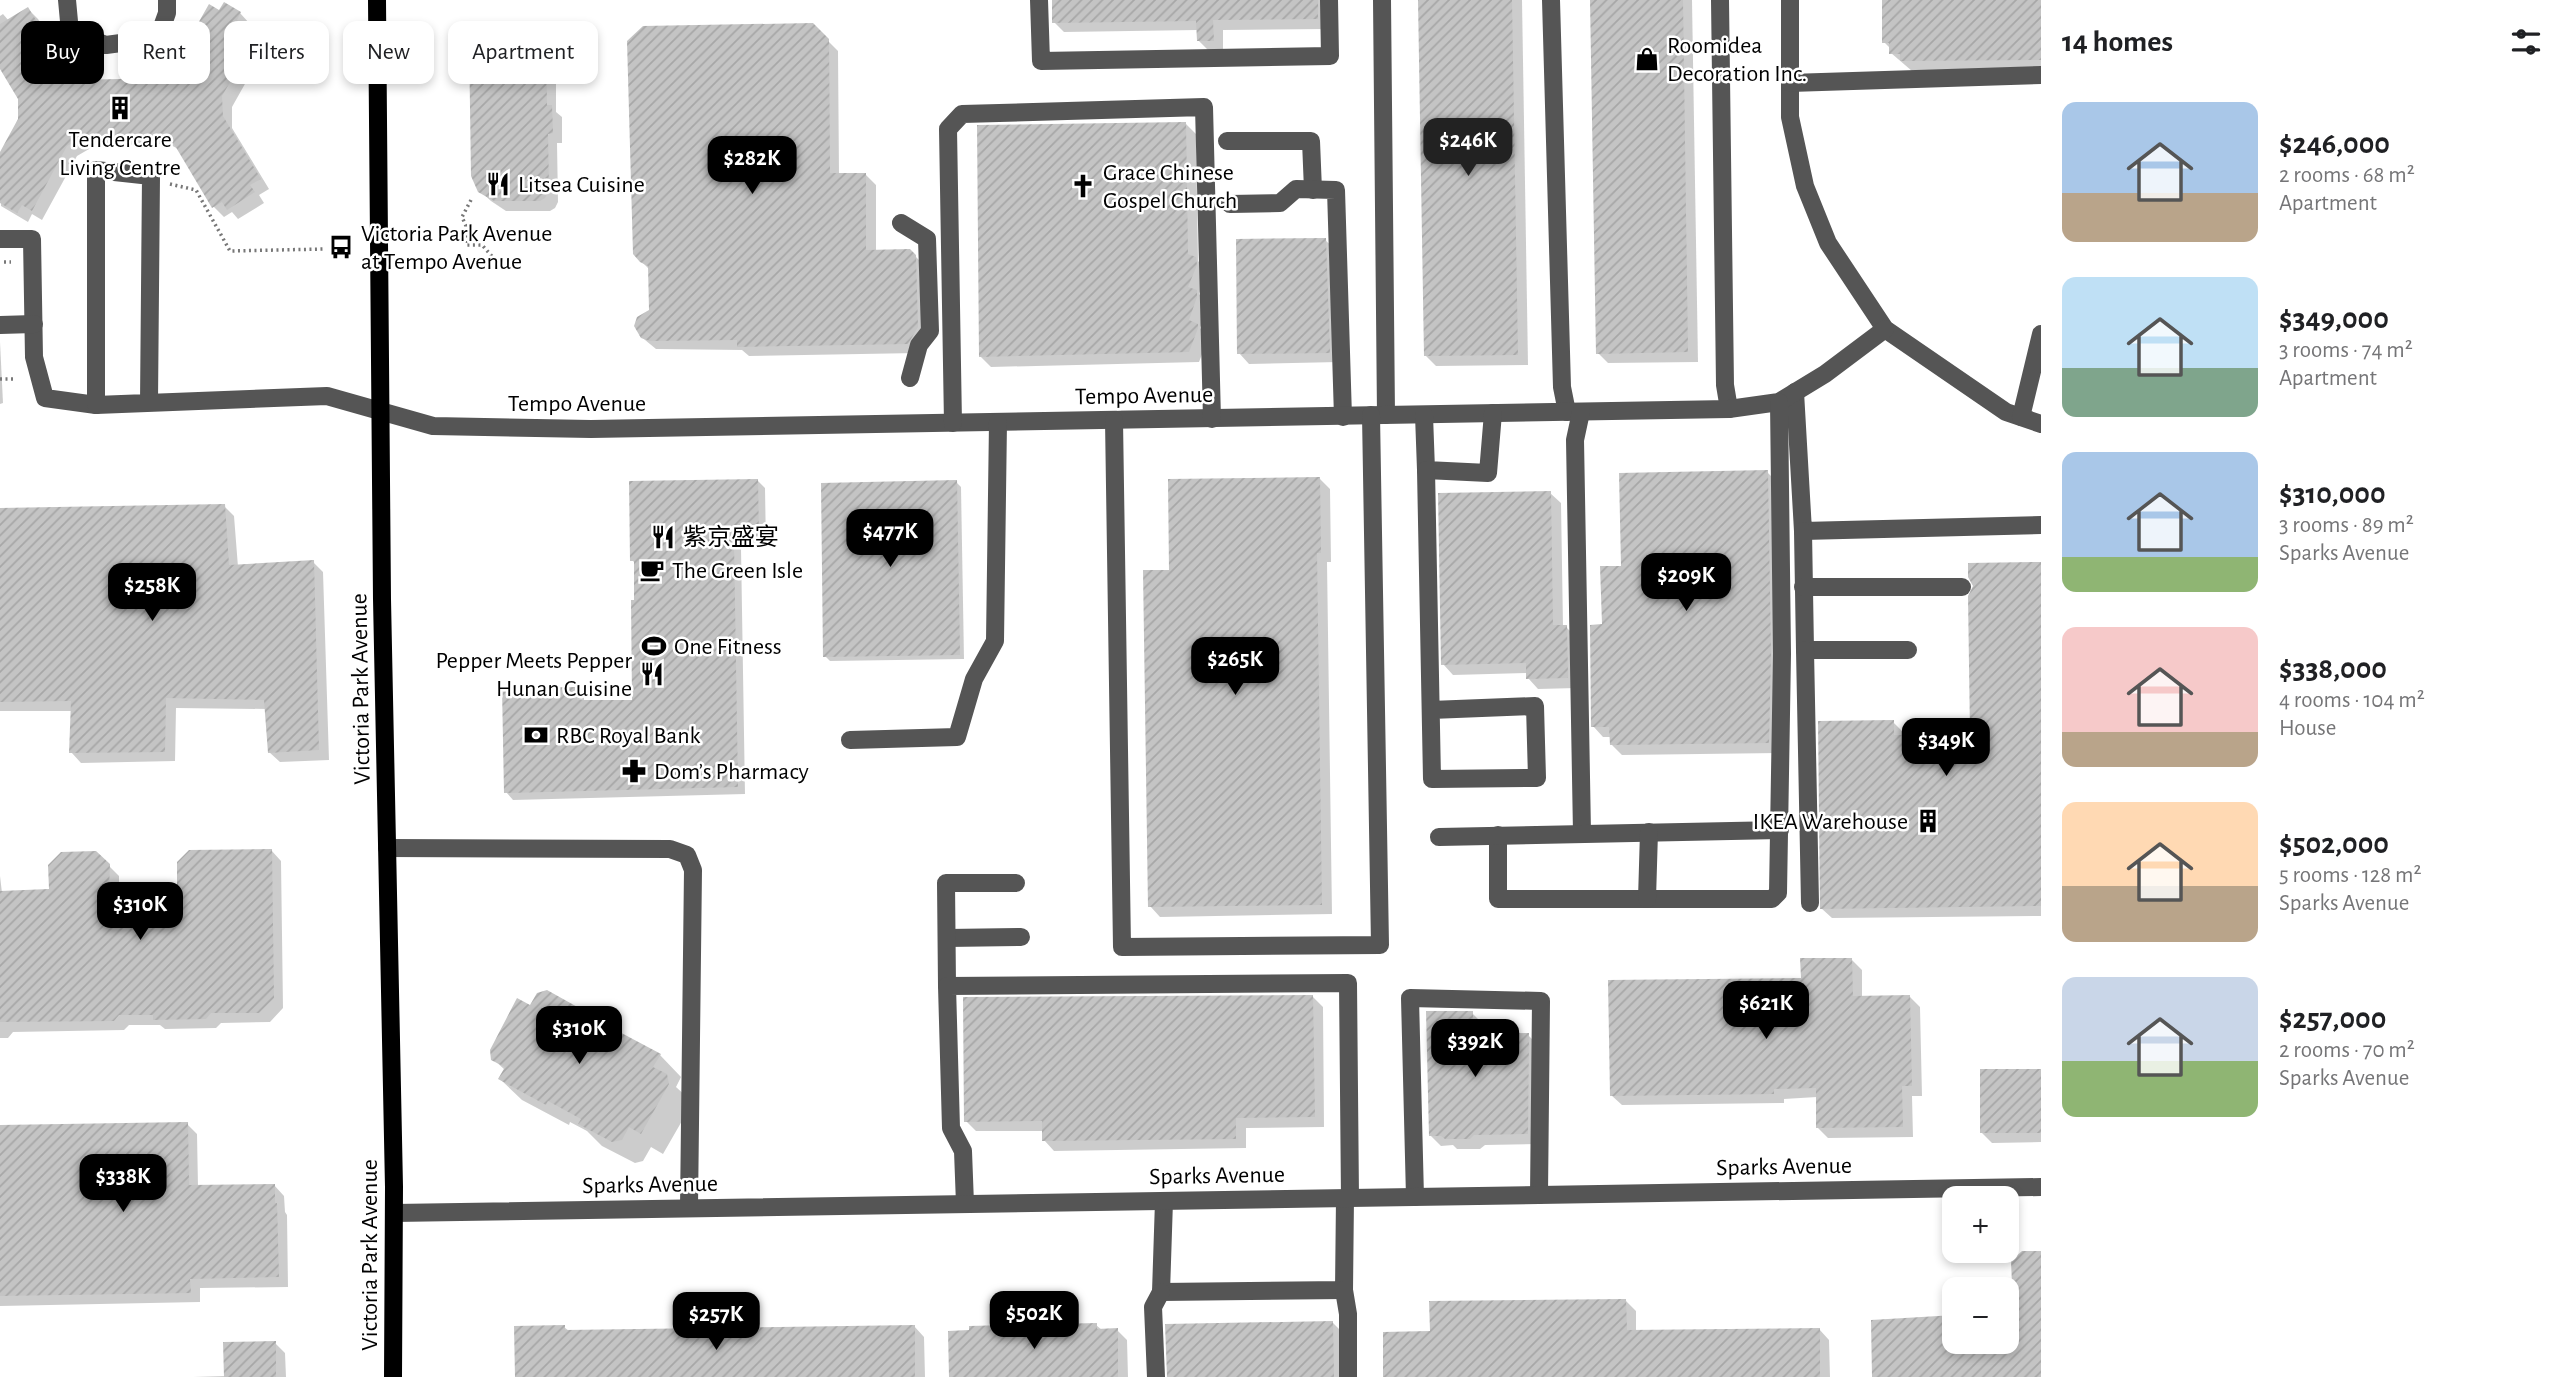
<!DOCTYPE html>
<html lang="en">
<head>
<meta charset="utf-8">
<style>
	body { margin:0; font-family:"Alegreya Sans","Noto Sans SC",sans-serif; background:#f2f2f2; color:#202124; height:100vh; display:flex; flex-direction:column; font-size:26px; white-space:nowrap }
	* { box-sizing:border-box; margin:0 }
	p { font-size:23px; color:#757577 }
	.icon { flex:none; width:38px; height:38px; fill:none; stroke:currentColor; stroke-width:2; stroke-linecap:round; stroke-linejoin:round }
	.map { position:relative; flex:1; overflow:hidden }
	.drawer { display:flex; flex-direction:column; background:#fff; width:525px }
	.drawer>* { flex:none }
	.guide { position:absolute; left:21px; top:21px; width:665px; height:63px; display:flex; gap:14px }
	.fabs { position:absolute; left:1942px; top:1186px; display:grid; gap:14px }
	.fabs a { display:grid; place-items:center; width:77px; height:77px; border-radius:14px; background:#fff; box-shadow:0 4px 10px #0003; font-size:35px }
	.price { position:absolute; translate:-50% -60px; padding:0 16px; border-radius:14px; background:#000; color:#fff; font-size:23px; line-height:46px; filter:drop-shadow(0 2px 4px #0008) }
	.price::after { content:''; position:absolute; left:50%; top:42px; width:21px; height:16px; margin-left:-10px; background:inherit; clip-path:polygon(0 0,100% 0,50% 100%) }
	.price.on { background:#222; color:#fff }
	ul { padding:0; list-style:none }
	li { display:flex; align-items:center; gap:21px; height:175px; padding:0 21px }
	li span { display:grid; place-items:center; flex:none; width:196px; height:140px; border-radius:14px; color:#555 }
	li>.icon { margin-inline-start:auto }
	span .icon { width:84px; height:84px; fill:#fffc; stroke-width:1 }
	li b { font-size:30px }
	h2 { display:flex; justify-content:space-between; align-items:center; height:84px; padding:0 21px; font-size:30px }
	.chip { padding:0 24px; border-radius:14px; background:#fff; box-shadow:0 4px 10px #0003; font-size:24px; line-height:63px }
	.chip.on { background:#000; color:#fff }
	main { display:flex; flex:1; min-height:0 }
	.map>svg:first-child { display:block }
</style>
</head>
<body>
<main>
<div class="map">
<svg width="2041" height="1377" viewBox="0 0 2041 1377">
	<defs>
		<pattern id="building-hatch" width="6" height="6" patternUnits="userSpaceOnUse" patternTransform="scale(1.75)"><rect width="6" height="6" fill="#c4c4c4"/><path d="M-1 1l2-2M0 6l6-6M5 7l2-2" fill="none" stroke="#a7a7a7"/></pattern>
	</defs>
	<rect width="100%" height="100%" fill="#fff"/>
	<g fill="#0003">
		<path d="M1054 0H1333L1327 29 1223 30V50L1209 51 1198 40V30L1064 32 1054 22Z"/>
		<path d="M1421 0H1522L1528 365 1436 366 1426 356Z"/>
		<path d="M1592 0H1692L1698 362 1608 363 1598 353Z"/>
		<path d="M1883 0H2041V70L1912 71 1891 53V49L1884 42Z"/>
		<path d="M28 9 38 19 75 82 168 80 220 13H240L250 24 248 28 268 43 232 107V128L269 189 259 195 264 203 238 219 232 212 224 217 214 207 180 150 169 144 96 145 77 156 42 220 32 214 28 222 1 206 0 156 20 120V99L0 65V16L3 14 9 21Z"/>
		<path d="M812 25 838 51 839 175H866L876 185V252L915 256 926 267 928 338 918 353 749 356 742 350 656 349 639 335 651 311 650 270 641 261Z"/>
		<path d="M543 42 554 52 556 60V112L562 117V143H557L558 202 555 208 550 211H506L491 201 480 191Z"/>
		<path d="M1186 124 1196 134 1198 261 1206 269V276L1199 294 1207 302V308L1200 328 1208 336V339L1199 362 991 367 980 356Z"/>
		<path d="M1325 240 1336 250 1339 362 1249 364 1239 353Z"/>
		<path d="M0 342 3 403 0 404Z"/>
		<path d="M1767 472 1777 482 1779 753 1622 755 1612 745 1611 737H1603L1593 726 1603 626 1622 568Z"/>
		<path d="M1320 479 1330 489 1331 562H1327L1332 914 1160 917 1150 906 1170 571Z"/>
		<path d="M757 480 765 488 766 547 741 548 745 794 513 800 506 792 576 689 584 696V702L634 701 636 601 635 563 632 560Z"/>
		<path d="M956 482 961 487 964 659 830 661 825 656Z"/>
		<path d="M1550 493 1561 503 1563 627H1566L1576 637 1577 688 1538 689 1528 678V673L1453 675 1443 664Z"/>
		<path d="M224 506 234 516 238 567 313 562 323 572 329 760 280 762 269 752 267 709 176 708 175 761 81 763 71 752 72 711H0V510Z"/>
		<path d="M2041 564V916L1832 918 1821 908 1893 722 1903 732V737L1972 736Z"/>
		<path d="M271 850 281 861 283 1008 270 1022 221 1023 216 1028 165 1029 160 1025H129L124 1030 13 1032 8 1038H0V876L2 893 51 891 96 853 119 876V891H179Z"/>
		<path d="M1851 959 1862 970V998L1910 997 1920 1007 1922 1096H1912L1913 1137 1828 1138 1818 1128 1817 1097 1784 1099V1103L1622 1105 1611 1095 1802 979Z"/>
		<path d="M1312 996 1323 1007 1324 1127 1246 1128V1148L1054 1151 1044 1140V1131H976L966 1121Z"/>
		<path d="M531 1007 580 1010 596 1026 660 1055 681 1077 676 1087 688 1098 690 1107 663 1154 651 1147 643 1161 635 1163 602 1146 587 1131 570 1122 569 1125 522 1100 500 1079 505 1070 493 1059Z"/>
		<path d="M1472 1013 1482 1023V1036L1528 1035 1538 1045V1144L1485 1145 1480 1149H1457L1453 1145 1441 1146 1430 1135Z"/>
		<path d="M2041 1070V1142L1992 1143 1982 1133Z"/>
		<path d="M187 1124 197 1134 198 1187 274 1185 284 1196 285 1212 287 1215 288 1287 200 1288V1302L0 1306V1127Z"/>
		<path d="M1626 1301 1636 1311V1332L1819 1329 1829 1340 1830 1377H1385L1432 1333Z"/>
		<path d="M1333 1323 1343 1333 1344 1377H1167Z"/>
		<path d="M1096 1325 1102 1330H1117L1127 1340 1128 1377H951Z"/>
		<path d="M914 1326 924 1337 925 1377H517L564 1327 569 1331Z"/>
		<path d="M275 1343 285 1353 286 1377H193L225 1376Z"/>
	</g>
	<g fill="url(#building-hatch)">
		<path d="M1052 0H1318V19L1213 20 1214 41H1197L1196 21 1052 23Z"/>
		<path d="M1418 0H1512L1518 355 1424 356Z"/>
		<path d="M1590 0H1683L1688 352 1596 354Z"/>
		<path d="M1882 0H2041V60L1900 61V54H1889V43H1882Z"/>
		<path d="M224 2 241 12 237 20 259 32 222 96 223 116 261 179 250 185 255 192 227 210 222 202 212 208 174 144 157 135 85 136 67 146 32 211 22 205 17 213 0 203V152L18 119V99L0 69V24L28 7 72 80 167 78 209 4 219 10Z"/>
		<path d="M813 23 829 39 830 173H866V250L910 249 916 255 918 327 908 344 737 347V340L650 341 641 338 634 326 637 317 649 310 648 266 640 262 633 254 627 41 643 26Z"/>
		<path d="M537 37 544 40 546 45 547 105H552L553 133 548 134 549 191 545 198 540 201H494L478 192 471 176 469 39Z"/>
		<path d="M1186 122 1188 254 1196 257 1197 265 1188 287 1197 290V297L1189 320 1198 324V328L1189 352 979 357 977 125Z"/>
		<path d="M1326 238 1330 353 1237 354 1236 239Z"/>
		<path d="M1768 470 1771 654 1769 743 1610 745 1609 727H1591L1590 625 1602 624 1600 566H1621L1619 473Z"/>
		<path d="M1320 477 1321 553H1317L1322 905 1148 907 1143 570H1169L1168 479Z"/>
		<path d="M758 479 759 540 734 541 738 787 504 793 502 688 577 687V700H632L631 600H634V561H630L629 481Z"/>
		<path d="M957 480 960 655 823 657 821 483Z"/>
		<path d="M1551 491 1553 625H1567L1568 678 1526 679V663L1441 665 1438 493Z"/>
		<path d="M225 504 229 565 314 560 319 750 268 753 264 700 166 698 165 752 69 753 71 701 0 702V508Z"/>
		<path d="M2041 562V906L1820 909 1818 721 1894 720V735L1970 734 1968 596 1973 586 1968 577V563Z"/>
		<path d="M272 849 274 998 259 1013H211L206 1019 153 1020V1015H119L114 1021 0 1022V891L49 889 48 865 61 852 96 851 110 864 109 889H177V862L189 850Z"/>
		<path d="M1800 958H1852L1853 996 1910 995 1912 1086H1902L1903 1127 1816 1128V1088L1774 1089V1094L1610 1096 1608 980 1801 978Z"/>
		<path d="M547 990 581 1009 578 1015 610 1032 612 1028 661 1054 653 1067 667 1074 669 1084 641 1134 629 1127 622 1140 612 1142 578 1124 581 1119 548 1101 546 1105 498 1079 505 1067 491 1060 490 1050 517 998 530 1005 537 993Z"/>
		<path d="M1313 995 1315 1117 1236 1118V1139L1042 1141V1121L964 1122 963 997Z"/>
		<path d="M1426 1011H1473V1034L1529 1033 1528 1134 1474 1135 1470 1139H1445L1441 1136H1429Z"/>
		<rect x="1980" y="1069" width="61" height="64"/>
		<path d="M188 1122 189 1185 275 1184V1203H277L279 1277 190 1279 191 1293 0 1296V1125Z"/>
		<path d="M2022 1251H2041V1377H1872L1871 1320 1955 1315V1342H2007V1289L2012 1284 2011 1261Z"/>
		<path d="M1626 1299 1627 1330 1820 1328V1377H1383V1332L1430 1331 1429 1301Z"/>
		<path d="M1333 1321 1334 1377H1167L1165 1324Z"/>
		<path d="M1097 1323V1329L1118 1328V1377H949L948 1331 969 1330V1326Z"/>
		<path d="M565 1325V1330L915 1325V1377H515L514 1326Z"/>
		<path d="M276 1341V1377H224L223 1342Z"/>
	</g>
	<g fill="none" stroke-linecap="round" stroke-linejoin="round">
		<g stroke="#777" stroke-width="3.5" stroke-dasharray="2 3.5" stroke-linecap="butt">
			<path d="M170 184 196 190 230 251 324 249"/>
			<path d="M471 200 462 217 466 226V245H482L498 263"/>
			<path d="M4 262H11"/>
			<path d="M0 379H16"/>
		</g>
		<g stroke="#555" stroke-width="18">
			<path d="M67 0 70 32 106 45 158 38 167 13V0"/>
			<path d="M1039 0 1041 61 1330 56 1329 0"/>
			<path d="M1382 0 1386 415"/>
			<path d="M1551 0 1562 387 1567 412"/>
			<path d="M1720 0 1725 385 1729 409"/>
			<path d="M1790 0V117L1805 186 1828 243 1885 329 2006 412 2041 424"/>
			<path d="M1790 83 2041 75"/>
			<path d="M1227 141H1311L1313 190"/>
			<path d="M1230 204 1280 203 1296 189 1336 190 1343 417"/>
			<path d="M901 223 927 239 930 331 919 345 910 378"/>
			<path d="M0 239H32L34 357 45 398 96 405"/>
			<path d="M0 325 34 324"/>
			<path d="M1795 392 1803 531 2041 525"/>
			<path d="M149 403 151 176 96 170V405L327 396 433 426 591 429 1729 409 1779 402 1825 374 1885 329"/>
			<path d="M1581 412 1575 440 1582 833"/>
			<path d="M1424 415 1426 470 1488 473 1493 413"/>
			<path d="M2021 417 2041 334"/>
			<path d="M1114 420 1122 947 1380 945 1371 415"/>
			<path d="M953 423 948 129 962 114 1204 107 1212 419"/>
			<path d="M1426 470 1432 779 1537 778 1535 706 1431 710"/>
			<path d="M1803 531 1805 650H1908"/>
			<path d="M1803 587H1962"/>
			<path d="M1805 650 1810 903"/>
			<path d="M850 740 957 737 974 679 995 641 998 422"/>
			<path d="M1498 835V899H1772L1778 893 1782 654 1779 402"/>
			<path d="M1439 837 1780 830"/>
			<path d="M387 848 670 849 687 855 693 870 689 1208"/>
			<path d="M1647 899 1649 832"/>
			<path d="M947 938 1021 937"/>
			<path d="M947 986 946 883H1016"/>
			<path d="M1415 1197 1410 998 1541 1001 1539 1195"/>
			<path d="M1164 1201 1161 1292 1344 1290 1345 1198"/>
			<path d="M965 1204 963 1151 951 1128 947 986 1348 983 1350 1198"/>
			<path d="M394 1213 2041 1187"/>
			<path d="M1344 1290 1348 1314V1377"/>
			<path d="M1156 1377 1153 1307 1161 1292"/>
		</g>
		<path stroke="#000" stroke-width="18" d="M377 0 382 599 394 1187 393 1377"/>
	</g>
	<defs>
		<g id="shop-bare" transform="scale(1.89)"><path d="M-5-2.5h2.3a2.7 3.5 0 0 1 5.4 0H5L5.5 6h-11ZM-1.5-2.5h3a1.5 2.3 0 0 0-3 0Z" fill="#000" stroke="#fff" stroke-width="2.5" paint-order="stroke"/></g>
		<g id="building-bare" transform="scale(1.89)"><path d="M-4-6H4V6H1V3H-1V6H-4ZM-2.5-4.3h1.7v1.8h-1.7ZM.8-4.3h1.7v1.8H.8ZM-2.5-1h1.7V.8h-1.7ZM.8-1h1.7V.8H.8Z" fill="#000" stroke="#fff" stroke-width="2.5" paint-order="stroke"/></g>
		<g id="restaurant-bare" transform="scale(1.89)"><path d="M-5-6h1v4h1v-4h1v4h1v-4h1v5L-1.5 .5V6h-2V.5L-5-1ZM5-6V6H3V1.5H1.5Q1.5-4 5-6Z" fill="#000" stroke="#fff" stroke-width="2.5" paint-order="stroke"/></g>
		<g id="church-bare" transform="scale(1.89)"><path d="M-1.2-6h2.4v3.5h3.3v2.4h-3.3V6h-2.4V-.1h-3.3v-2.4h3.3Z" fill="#000" stroke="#fff" stroke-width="2.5" paint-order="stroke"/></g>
		<g id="bus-bare" transform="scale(1.89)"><path d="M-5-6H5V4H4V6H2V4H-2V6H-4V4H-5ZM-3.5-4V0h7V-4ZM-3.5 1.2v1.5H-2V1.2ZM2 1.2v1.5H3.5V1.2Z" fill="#000" stroke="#fff" stroke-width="2.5" paint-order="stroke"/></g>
		<g id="cafe-bare" transform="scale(1.89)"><path d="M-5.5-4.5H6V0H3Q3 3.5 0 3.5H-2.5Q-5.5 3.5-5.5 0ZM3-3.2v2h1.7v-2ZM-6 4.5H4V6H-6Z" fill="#000" stroke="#fff" stroke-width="2.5" paint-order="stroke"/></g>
		<g id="stadium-bare" transform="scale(1.89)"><path d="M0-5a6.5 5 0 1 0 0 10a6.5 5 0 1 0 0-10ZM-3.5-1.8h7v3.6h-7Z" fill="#000" stroke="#fff" stroke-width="2.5" paint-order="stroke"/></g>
		<g id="bank-bare" transform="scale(1.89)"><path d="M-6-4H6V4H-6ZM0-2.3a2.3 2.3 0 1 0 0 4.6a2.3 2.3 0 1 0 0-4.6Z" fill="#000" stroke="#fff" stroke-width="2.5" paint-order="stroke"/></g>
		<g id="pharmacy-bare" transform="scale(1.89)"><path d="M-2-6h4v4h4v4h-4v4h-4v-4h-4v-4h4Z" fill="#000" stroke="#fff" stroke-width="2.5" paint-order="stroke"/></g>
	</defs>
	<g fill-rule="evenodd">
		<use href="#shop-bare" x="1647" y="59"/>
		<use href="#building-bare" x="120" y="108"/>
		<use href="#restaurant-bare" x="498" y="184"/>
		<use href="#church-bare" x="1083" y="186"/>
		<use href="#bus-bare" x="341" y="247"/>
		<use href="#restaurant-bare" x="663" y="537"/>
		<use href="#cafe-bare" x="652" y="570"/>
		<use href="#stadium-bare" x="654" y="646"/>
		<use href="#restaurant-bare" x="652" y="674"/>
		<use href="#bank-bare" x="536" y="735"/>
		<use href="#pharmacy-bare" x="634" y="771"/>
		<use href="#building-bare" x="1928" y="821"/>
	</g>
	<g text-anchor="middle" stroke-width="5" stroke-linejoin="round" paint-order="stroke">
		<g font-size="24" fill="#000" stroke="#fff" text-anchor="start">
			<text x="1667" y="53">Roomidea<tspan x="1667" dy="28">Decoration Inc.</tspan></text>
			<text x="120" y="147" text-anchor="middle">Tendercare<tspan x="120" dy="28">Living Centre</tspan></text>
			<text x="1103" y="180">Grace Chinese<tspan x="1103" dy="28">Gospel Church</tspan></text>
			<text x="518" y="192">Litsea Cuisine</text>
			<text x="361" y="241">Victoria Park Avenue<tspan x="361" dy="28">at Tempo Avenue</tspan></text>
			<text x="683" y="545">紫京盛宴</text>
			<text x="672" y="578">The Green Isle</text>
			<text x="674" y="654">One Fitness</text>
			<text x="632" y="668" text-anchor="end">Pepper Meets Pepper<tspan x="632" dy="28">Hunan Cuisine</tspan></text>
			<text x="556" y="743">RBC Royal Bank</text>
			<text x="654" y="779">Dom’s Pharmacy</text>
			<text x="1908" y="829" text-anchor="end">IKEA Warehouse</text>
		</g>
		<g font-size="24" fill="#000" stroke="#fff">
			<text transform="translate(1144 395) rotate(-1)" y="8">Tempo Avenue</text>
			<text x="577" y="411">Tempo Avenue</text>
			<text transform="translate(360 689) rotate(-91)" y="8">Victoria Park Avenue</text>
			<text transform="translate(1784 1166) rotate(-1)" y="8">Sparks Avenue</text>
			<text transform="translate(1217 1175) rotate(-1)" y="8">Sparks Avenue</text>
			<text transform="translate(650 1184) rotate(-1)" y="8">Sparks Avenue</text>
			<text transform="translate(369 1255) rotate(-90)" y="8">Victoria Park Avenue</text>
		</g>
	</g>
</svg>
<div class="fabs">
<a>+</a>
<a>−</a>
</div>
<b class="price on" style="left:1468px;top:178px">$246K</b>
<b class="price" style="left:752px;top:196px">$282K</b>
<b class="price" style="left:890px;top:569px">$477K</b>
<b class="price" style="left:1686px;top:613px">$209K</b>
<b class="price" style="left:152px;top:623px">$258K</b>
<b class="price" style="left:1235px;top:697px">$265K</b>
<b class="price" style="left:1946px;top:778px">$349K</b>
<b class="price" style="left:140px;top:942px">$310K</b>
<b class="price" style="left:1766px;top:1041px">$621K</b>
<b class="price" style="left:579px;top:1066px">$310K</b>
<b class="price" style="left:1475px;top:1079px">$392K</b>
<b class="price" style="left:123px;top:1214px">$338K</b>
<b class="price" style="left:1034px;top:1351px">$502K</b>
<b class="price" style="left:716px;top:1352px">$257K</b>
<div class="guide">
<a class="chip on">Buy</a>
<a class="chip">Rent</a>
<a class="chip">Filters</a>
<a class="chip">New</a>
<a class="chip">Apartment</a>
</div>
</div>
<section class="drawer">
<h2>14 homes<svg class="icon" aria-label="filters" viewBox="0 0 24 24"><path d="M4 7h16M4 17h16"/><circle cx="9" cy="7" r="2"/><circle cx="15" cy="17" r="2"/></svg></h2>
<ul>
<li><span style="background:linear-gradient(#a9c7e8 65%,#b9a48a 0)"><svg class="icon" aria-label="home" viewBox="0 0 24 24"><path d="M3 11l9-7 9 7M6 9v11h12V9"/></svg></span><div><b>$246,000</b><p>2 rooms · 68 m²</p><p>Apartment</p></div></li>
<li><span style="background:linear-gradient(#bfe0f5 65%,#7fa58c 0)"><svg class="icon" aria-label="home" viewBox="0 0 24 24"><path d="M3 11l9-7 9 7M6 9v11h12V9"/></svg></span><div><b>$349,000</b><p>3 rooms · 74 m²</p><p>Apartment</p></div></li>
<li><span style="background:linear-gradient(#a9c7e8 75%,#8fb573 0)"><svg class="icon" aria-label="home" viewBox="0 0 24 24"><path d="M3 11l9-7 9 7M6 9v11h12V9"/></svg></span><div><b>$310,000</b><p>3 rooms · 89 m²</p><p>Sparks Avenue</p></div></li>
<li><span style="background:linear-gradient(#f6c9c9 75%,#b9a48a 0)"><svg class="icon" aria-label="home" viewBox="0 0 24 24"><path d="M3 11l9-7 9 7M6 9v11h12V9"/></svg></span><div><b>$338,000</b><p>4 rooms · 104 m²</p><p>House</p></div></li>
<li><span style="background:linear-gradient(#ffd9b3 60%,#b9a48a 0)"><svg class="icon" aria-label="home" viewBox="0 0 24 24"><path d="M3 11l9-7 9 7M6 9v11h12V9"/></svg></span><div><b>$502,000</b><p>5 rooms · 128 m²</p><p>Sparks Avenue</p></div></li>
<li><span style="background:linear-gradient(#c9d6e8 60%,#8fb573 0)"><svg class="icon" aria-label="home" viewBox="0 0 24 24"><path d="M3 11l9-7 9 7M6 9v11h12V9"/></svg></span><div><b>$257,000</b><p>2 rooms · 70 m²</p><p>Sparks Avenue</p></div></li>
</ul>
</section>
</main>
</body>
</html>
